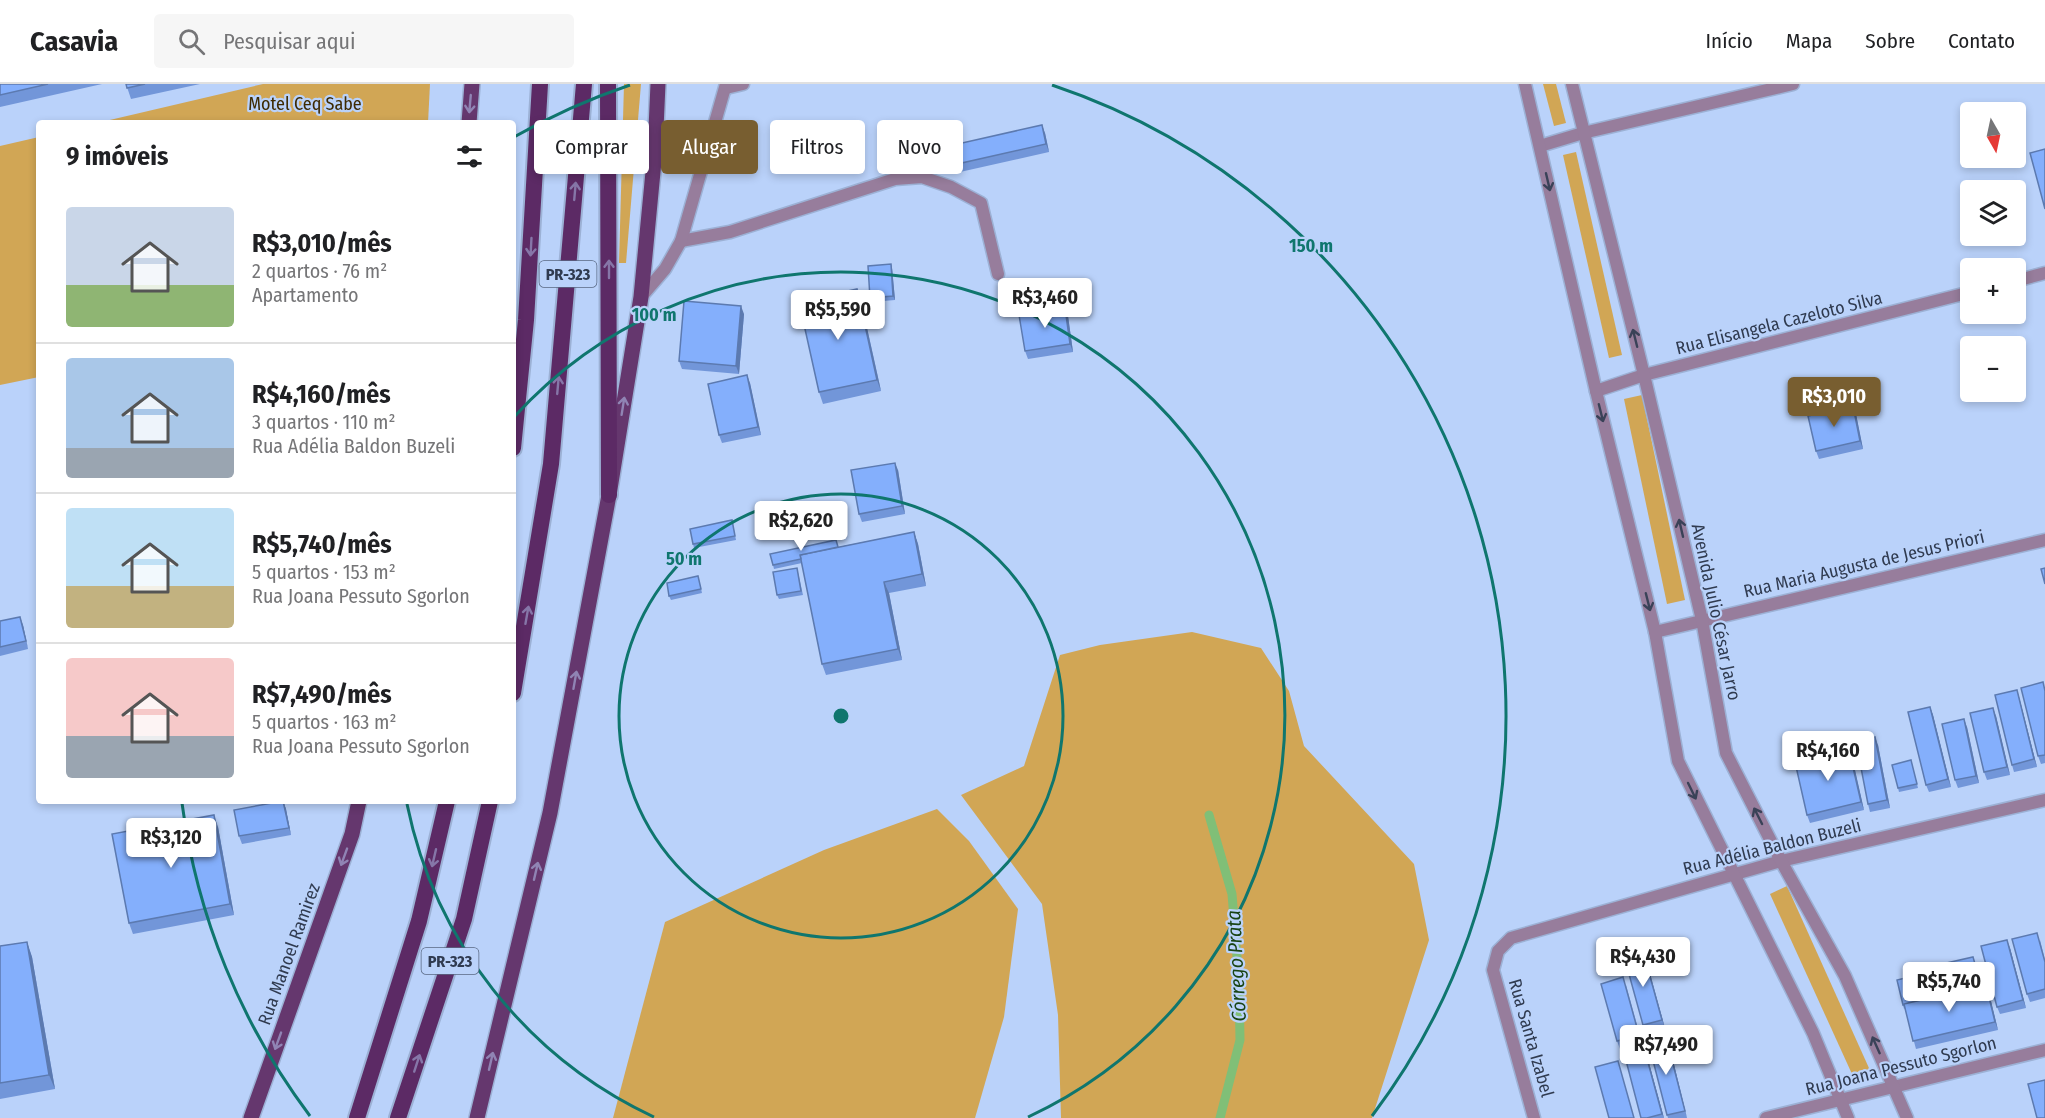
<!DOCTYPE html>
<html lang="pt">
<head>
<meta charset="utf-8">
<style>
	body { margin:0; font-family:"Fira Sans Condensed",sans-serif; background:#f6f6f6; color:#202124; height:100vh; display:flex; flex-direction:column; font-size:22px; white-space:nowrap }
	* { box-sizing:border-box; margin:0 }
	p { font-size:20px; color:#757577 }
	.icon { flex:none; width:33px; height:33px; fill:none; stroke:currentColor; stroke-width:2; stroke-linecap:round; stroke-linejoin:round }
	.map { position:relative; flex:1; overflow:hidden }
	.details { position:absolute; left:36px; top:36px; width:480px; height:684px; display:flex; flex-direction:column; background:#fff; border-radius:6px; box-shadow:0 3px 9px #0003 }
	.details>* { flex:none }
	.guide { position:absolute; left:534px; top:36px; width:570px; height:54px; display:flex; gap:12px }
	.needle { width:39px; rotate:171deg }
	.buttons { position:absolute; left:1960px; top:18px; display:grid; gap:12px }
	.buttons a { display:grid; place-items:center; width:66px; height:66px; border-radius:6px; background:#fff; box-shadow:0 3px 9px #0003; font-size:30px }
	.price { position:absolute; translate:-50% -51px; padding:0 14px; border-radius:6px; background:#fff; color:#222; font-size:20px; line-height:39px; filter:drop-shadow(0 2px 3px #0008) }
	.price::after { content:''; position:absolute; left:50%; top:36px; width:18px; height:14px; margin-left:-9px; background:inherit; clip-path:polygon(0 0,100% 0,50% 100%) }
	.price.selected { background:#785e30; color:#fff }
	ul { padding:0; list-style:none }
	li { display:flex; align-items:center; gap:18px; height:150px; padding:0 30px }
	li+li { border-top:2px solid #e0e0e0 }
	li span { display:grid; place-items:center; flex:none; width:168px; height:120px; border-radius:6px; color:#555 }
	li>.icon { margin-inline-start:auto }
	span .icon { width:72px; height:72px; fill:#fffc; stroke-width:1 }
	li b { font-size:26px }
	h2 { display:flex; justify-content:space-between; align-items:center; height:72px; padding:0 30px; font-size:26px }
	.tag { padding:0 21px; border-radius:6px; background:#fff; box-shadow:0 3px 9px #0003; font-size:21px; line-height:54px }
	.tag.selected { background:#785e30; color:#fff }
	header { display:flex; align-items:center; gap:36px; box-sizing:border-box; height:84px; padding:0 30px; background:#fff; border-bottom:2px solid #e0e0e0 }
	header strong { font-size:28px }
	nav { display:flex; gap:33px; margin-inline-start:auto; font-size:21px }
	.search { width:420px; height:54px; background:#f6f6f6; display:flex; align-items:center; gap:15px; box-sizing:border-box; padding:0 21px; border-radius:6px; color:#757577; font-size:22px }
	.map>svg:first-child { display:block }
</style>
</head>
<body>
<header>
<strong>Casavia</strong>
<div class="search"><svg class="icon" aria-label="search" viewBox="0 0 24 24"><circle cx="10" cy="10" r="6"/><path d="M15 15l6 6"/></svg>Pesquisar aqui</div>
<nav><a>Início</a><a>Mapa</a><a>Sobre</a><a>Contato</a></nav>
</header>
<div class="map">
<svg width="2045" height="1034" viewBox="0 0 2045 1034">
	<rect width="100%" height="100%" fill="#bad2fa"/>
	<g fill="#d1a655">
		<path d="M263 0H430L428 39H97Z"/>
		<path d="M624 0H641L626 179H619Z"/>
		<path d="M1543 0H1556L1566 39 1554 42Z"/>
		<path d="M39 53V293L0 301V62Z"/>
		<path d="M1576 68 1622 271 1609 274 1563 71Z"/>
		<path d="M1642 311 1685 516 1667 520 1624 315Z"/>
		<path d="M1192 548 1261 564 1289 607 1304 662 1414 780 1429 856 1372 1034H1061L1058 931 1042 820 961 711 1024 682 1060 571 1100 561Z"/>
		<path d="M937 725 969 757 1018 825 1004 933 975 1034H613L665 838 824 766Z"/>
		<path d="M1787 802 1873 993 1857 1001 1770 810Z"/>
	</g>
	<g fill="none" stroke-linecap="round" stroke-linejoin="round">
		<path stroke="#80bf77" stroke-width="9" d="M1209 731 1232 810 1239 898 1240 956 1220 1034"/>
		<g stroke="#9cb1d5" stroke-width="15">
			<g id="minor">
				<path d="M726 4 743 0"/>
				<path d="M1540 62 1583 49 1793 0"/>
				<path d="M681 157 730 148 895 95 922 93 951 103 981 119 998 190"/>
				<path d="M2016 197 2045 189"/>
				<path d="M641 213 665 185 681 157 726 0"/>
				<path d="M1596 307 1644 291 1971 208"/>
				<path d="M1655 548 2045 456"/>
				<path d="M1534 1034 1493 886 1498 867 1511 854 1781 777 2045 716"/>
				<path d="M1766 1034 2045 966"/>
			</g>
		</g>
		<g stroke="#9cb1d5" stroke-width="15">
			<g id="tertiary">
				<path d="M1525 0 1596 307 1655 548 1678 677 1813 949 1848 1034"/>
				<path d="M1572 0 1644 291 1702 536 1726 669 1781 777 1845 892 1907 1034"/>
			</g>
		</g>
		<g stroke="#9cb1d5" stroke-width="18">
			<g id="primary">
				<path d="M469 39 472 0"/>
				<path d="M251 1034 352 750 359 717"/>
				<path d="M477 1034 550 729 609 411 641 213 655 67 658 0"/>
			</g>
		</g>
		<g stroke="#9cb1d5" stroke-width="20">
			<g id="trunk">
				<path d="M608 0 609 411"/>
				<path d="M513 364 526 236 540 0"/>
				<path d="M513 609 551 380 584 0"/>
				<path d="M357 1034 419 837 447 717"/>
				<path d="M398 1034 464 835 490 717"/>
			</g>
		</g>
		<use href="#minor" stroke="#977d9c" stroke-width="12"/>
		<use href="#tertiary" stroke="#977d9c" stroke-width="12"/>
		<use href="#primary" stroke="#65376e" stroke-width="15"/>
		<use href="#trunk" stroke="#5c2a65" stroke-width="16"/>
	</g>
	<g fill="#7296d9">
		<path d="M0 0H102L0 23Z"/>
		<path d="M126 0H200L131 15Z"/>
		<path d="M1045 49 1049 68 960 88 957 80Z"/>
		<path d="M891 180 892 184 895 216 872 218 870 214Z"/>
		<path d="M857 205 861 217 881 307 823 320 819 308Z"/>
		<path d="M1065 224 1068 232 1073 268 1028 275 1025 267Z"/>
		<path d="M744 230 739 290 682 285 679 277Z"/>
		<path d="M750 299 761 351 722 359 719 351Z"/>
		<path d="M1853 322 1856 330 1863 365 1819 375 1816 367Z"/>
		<path d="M898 386 905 430 862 438 859 430Z"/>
		<path d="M732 436 736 456 694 464 693 460Z"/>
		<path d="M914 448 918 460 926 502 889 509 902 576 826 591 822 580 802 479 774 485 773 481 838 463Z"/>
		<path d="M797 484 803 511 779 515 777 511Z"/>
		<path d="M699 496 702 509 671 516 669 512Z"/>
		<path d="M0 537 23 541 28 565 0 572Z"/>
		<path d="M2045 604V679L2041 680 2038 672Z"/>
		<path d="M2017 606 2019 613 2037 683 2014 688 2012 681Z"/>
		<path d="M1930 623 1933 631 1951 703 1929 708 1926 701Z"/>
		<path d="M1996 632 2010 691 1987 696 1984 688Z"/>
		<path d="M1967 643 1979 699 1958 704 1955 696Z"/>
		<path d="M1878 661 1890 724 1870 728 1868 720Z"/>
		<path d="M1852 673 1864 726 1810 739 1807 731Z"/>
		<path d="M1911 676 1918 704 1899 708 1898 704Z"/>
		<path d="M283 717 286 725 291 751 242 760 239 752Z"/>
		<path d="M218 743 234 831 133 850 129 839Z"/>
		<path d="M2040 856 2045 876V914L2030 918 2027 910Z"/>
		<path d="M27 858 32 873 55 1005 0 1015V862Z"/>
		<path d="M2010 864 2026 924 2000 930 1997 923Z"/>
		<path d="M1643 867 1665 944 1646 949 1643 941Z"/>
		<path d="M1973 873 1982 902 1989 909 1998 946 1916 965 1905 924 1904 925 1903 921 1941 912 1939 907Z"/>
		<path d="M1626 901 1642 959 1620 965 1617 957Z"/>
		<path d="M1666 953 1669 960 1687 1034H1668L1667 1031Z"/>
		<path d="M1646 968 1664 1034H1641Z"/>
	</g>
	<g fill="#5c7ab0">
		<path d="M1042 41 1045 49 1049 68 1046 60Z"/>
		<path d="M891 180 892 184 895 216 893 212Z"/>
		<path d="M857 205 861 217 881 307 877 296Z"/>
		<path d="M741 222 744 230 739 290 736 282Z"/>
		<path d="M1065 224 1068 232 1073 268 1070 260Z"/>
		<path d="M747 291 750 299 761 351 758 343Z"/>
		<path d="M1853 322 1856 330 1863 365 1860 357Z"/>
		<path d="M895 379 898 386 905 430 902 422Z"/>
		<path d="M914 448 918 460 926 502 922 490Z"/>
		<path d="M884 498 889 509 902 576 898 565Z"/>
		<path d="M20 533 23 541 28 565Z"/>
		<path d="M2017 606 2019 613 2037 683 2034 675Z"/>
		<path d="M1930 623 1933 631 1951 703 1948 695Z"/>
		<path d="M1993 624 1996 632 2010 691 2007 683Z"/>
		<path d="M1964 635 1967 643 1979 699 1976 692Z"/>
		<path d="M1875 653 1878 661 1890 724 1887 716Z"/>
		<path d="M1849 666 1852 673 1864 726 1861 718Z"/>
		<path d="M283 717 286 725 291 751 289 744Z"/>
		<path d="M214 731 218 743 234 831 230 820Z"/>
		<path d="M2007 856 2010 864 2026 924 2023 916Z"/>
		<path d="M27 858 32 873 55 1005 49 991Z"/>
		<path d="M1643 867 1646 875 1665 944 1662 936Z"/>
		<path d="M1986 901 1989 909 1998 946 1995 938Z"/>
		<path d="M1666 953 1669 960 1687 1034 1685 1027Z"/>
		<path d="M1643 960 1646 968 1664 1034 1662 1030Z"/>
	</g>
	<g fill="#84affc" stroke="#5c7ab0" stroke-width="1.5">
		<path d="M0 0H48L0 11Z"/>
		<path d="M126 0H145L127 4Z"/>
		<path d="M1042 41 1046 60 957 80 953 61Z"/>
		<path d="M2045 65V125L2030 69Z"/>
		<path d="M891 180 893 212 870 214 868 182Z"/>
		<path d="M857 205 877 296 819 308 799 218Z"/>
		<path d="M684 217 741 222 736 282 679 277Z"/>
		<path d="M1065 224 1070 260 1025 267 1019 231Z"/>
		<path d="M747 291 758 343 719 351 708 300Z"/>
		<path d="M1853 322 1860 357 1816 367 1808 332Z"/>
		<path d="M895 379 902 422 859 430 851 386Z"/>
		<path d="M732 436 735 452 693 460 690 445Z"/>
		<path d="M914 448 922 490 884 498 898 565 822 580 800 471Z"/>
		<path d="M836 456 838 463 800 471 801 475 773 481 770 470Z"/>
		<path d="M797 484 801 507 777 511 773 488Z"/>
		<path d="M2045 484V500L2041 485Z"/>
		<path d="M698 492 701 505 669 512 667 499Z"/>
		<path d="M20 533 26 557 0 563V537Z"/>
		<path d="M2043 598 2045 607V671L2038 672 2021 604Z"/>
		<path d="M2017 606 2034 675 2012 681 1995 611Z"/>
		<path d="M1930 623 1948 695 1926 701 1908 628Z"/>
		<path d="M1993 624 2007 683 1984 688 1970 629Z"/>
		<path d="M1964 635 1976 692 1955 696 1942 640Z"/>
		<path d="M1875 653 1887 716 1868 720 1856 658Z"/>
		<path d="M1849 666 1861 718 1807 731 1795 678Z"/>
		<path d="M1911 676 1917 700 1898 704 1892 681Z"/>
		<path d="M283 717 289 744 239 752 234 726Z"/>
		<path d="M214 731 230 820 129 839 112 750Z"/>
		<path d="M2037 849 2045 878V905L2027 910 2012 855Z"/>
		<path d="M2007 856 2023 916 1997 923 1981 862Z"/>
		<path d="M27 858 49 991 0 999V862Z"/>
		<path d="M1643 867 1662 936 1643 941 1624 872Z"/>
		<path d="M1973 873 1980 897 1939 907 1933 882Z"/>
		<path d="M1930 888 1936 912 1903 921 1897 896Z"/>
		<path d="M1623 893 1639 951 1617 957 1601 900Z"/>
		<path d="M1986 901 1995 938 1913 957 1904 920Z"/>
		<path d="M1666 953 1685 1027 1667 1031 1648 957Z"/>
		<path d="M1643 960 1662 1030 1647 1034H1641L1623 965Z"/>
		<path d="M1618 977 1634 1034H1609L1595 983Z"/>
		<path d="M2045 996V1034H2037L2028 1000Z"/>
	</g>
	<defs><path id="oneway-shaft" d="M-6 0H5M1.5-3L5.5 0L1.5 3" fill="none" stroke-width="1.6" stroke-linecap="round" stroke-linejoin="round" transform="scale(1.5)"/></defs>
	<g stroke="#9084b4">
		<use href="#oneway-shaft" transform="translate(470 20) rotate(95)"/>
		<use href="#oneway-shaft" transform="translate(623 322) rotate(-81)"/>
		<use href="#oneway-shaft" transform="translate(575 596) rotate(-80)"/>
		<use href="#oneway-shaft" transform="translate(344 773) rotate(110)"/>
		<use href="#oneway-shaft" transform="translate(536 787) rotate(-77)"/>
		<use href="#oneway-shaft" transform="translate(278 957) rotate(110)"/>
		<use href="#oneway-shaft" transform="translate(491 977) rotate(-77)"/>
	</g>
	<g stroke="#3a4258">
		<use href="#oneway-shaft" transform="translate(1548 98) rotate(77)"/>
		<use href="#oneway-shaft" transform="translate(1635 254) rotate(-104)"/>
		<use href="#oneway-shaft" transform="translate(1601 329) rotate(76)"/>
		<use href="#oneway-shaft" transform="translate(1681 444) rotate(-103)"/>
		<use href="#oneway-shaft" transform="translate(1648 518) rotate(76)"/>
		<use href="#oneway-shaft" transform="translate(1692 707) rotate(64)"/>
		<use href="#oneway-shaft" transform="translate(1758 732) rotate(-117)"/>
		<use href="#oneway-shaft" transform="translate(1876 961) rotate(-114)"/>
	</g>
	<g stroke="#8676a8">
		<use href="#oneway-shaft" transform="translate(575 107) rotate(-85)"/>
		<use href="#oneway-shaft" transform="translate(531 163) rotate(93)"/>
		<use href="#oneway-shaft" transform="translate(609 185) rotate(-90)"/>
		<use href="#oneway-shaft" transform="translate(558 301) rotate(-85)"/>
		<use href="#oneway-shaft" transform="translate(527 531) rotate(-80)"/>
		<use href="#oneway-shaft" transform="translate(434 774) rotate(103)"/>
		<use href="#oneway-shaft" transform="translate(417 979) rotate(-72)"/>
	</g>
	<g fill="none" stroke="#0f766e" stroke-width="3">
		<circle cx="841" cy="632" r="222"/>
		<path d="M654 1033A443 443 0 0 1 407 720M514 333A443 443 0 1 1 1028 1033"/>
		<path d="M310 1032A665 665 0 0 1 182 719M514 53A665 665 0 0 1 630 1M1052 1A665 665 0 0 1 1372 1032"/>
	</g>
	<g text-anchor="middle" stroke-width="4.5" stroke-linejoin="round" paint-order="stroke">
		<g fill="#bad2fa" stroke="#596883" stroke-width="1.5">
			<rect x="539.5" y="177" width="57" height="26" rx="4.5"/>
			<rect x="421.5" y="864" width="57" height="26" rx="4.5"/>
		</g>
		<g font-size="16" font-weight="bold" fill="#303b50">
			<text x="568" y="196">PR-323</text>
			<text x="450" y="883">PR-323</text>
		</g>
		<g font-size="18" fill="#3d2a02" stroke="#bad2fa">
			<text x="305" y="26">Motel Ceq Sabe</text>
		</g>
		<g font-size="18" fill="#303b50" stroke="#bad2fa">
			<text transform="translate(1779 239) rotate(-14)" y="6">Rua Elisangela Cazeloto Silva</text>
			<text transform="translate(1864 480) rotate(-13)" y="6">Rua Maria Augusta de Jesus Priori</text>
			<text transform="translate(1716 528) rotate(78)" y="6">Avenida Julio César Jarro</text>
			<text transform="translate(1772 763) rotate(-14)" y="6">Rua Adélia Baldon Buzeli</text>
			<text transform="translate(289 870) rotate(-70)" y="6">Rua Manoel Ramirez</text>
			<text transform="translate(1531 954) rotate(74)" y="6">Rua Santa Izabel</text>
			<text transform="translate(1901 982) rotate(-14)" y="6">Rua Joana Pessuto Sgorlon</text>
		</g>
		<g font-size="20" font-style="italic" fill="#194414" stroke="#bad2fa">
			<text transform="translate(1236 882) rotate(-93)" y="7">Córrego Prata</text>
		</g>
	</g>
	<circle cx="841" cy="632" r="9" fill="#0f766e" stroke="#bad2fa" stroke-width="3"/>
	<g font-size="18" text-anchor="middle" font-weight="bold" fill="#0f766e" stroke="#bad2fa" stroke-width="4.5" stroke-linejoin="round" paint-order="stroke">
		<text x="1311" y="168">150 m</text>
		<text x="654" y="237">100 m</text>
		<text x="684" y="481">50 m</text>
	</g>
</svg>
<div class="buttons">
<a><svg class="needle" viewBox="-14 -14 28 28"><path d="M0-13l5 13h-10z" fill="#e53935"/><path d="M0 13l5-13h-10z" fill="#757577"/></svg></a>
<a><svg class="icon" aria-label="layers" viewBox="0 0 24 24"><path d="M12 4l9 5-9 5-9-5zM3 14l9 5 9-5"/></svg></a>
<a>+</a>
<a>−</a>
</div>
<b class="price" style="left:1045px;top:245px">R$3,460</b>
<b class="price" style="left:838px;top:257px">R$5,590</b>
<b class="price selected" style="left:1834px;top:344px">R$3,010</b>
<b class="price" style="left:801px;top:468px">R$2,620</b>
<b class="price" style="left:1828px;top:698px">R$4,160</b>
<b class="price" style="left:171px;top:785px">R$3,120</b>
<b class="price" style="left:1643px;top:904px">R$4,430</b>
<b class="price" style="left:1949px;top:929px">R$5,740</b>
<b class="price" style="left:1666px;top:992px">R$7,490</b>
<div class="guide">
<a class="tag">Comprar</a>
<a class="tag selected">Alugar</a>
<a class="tag">Filtros</a>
<a class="tag">Novo</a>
</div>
<section class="details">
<h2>9 imóveis<svg class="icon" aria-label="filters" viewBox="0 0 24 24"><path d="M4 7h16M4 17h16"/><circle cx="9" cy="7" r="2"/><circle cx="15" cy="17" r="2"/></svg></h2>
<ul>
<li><span style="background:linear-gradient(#c9d6e8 65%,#8fb573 0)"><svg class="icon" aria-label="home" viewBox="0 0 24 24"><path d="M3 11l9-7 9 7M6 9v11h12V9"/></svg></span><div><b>R$3,010/mês</b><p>2 quartos · 76 m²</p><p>Apartamento</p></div></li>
<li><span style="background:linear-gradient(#a9c7e8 75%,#9aa5b1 0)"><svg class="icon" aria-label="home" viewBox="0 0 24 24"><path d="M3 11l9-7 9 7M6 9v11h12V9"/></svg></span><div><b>R$4,160/mês</b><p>3 quartos · 110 m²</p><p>Rua Adélia Baldon Buzeli</p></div></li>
<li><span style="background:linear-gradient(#bfe0f5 65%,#c2b280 0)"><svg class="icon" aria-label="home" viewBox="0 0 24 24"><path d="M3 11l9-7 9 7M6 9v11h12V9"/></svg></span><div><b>R$5,740/mês</b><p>5 quartos · 153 m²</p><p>Rua Joana Pessuto Sgorlon</p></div></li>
<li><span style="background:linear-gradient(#f6c9c9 65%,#9aa5b1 0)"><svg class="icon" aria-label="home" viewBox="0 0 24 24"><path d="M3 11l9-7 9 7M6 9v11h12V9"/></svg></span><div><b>R$7,490/mês</b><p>5 quartos · 163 m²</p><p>Rua Joana Pessuto Sgorlon</p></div></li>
</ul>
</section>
</div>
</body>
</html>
